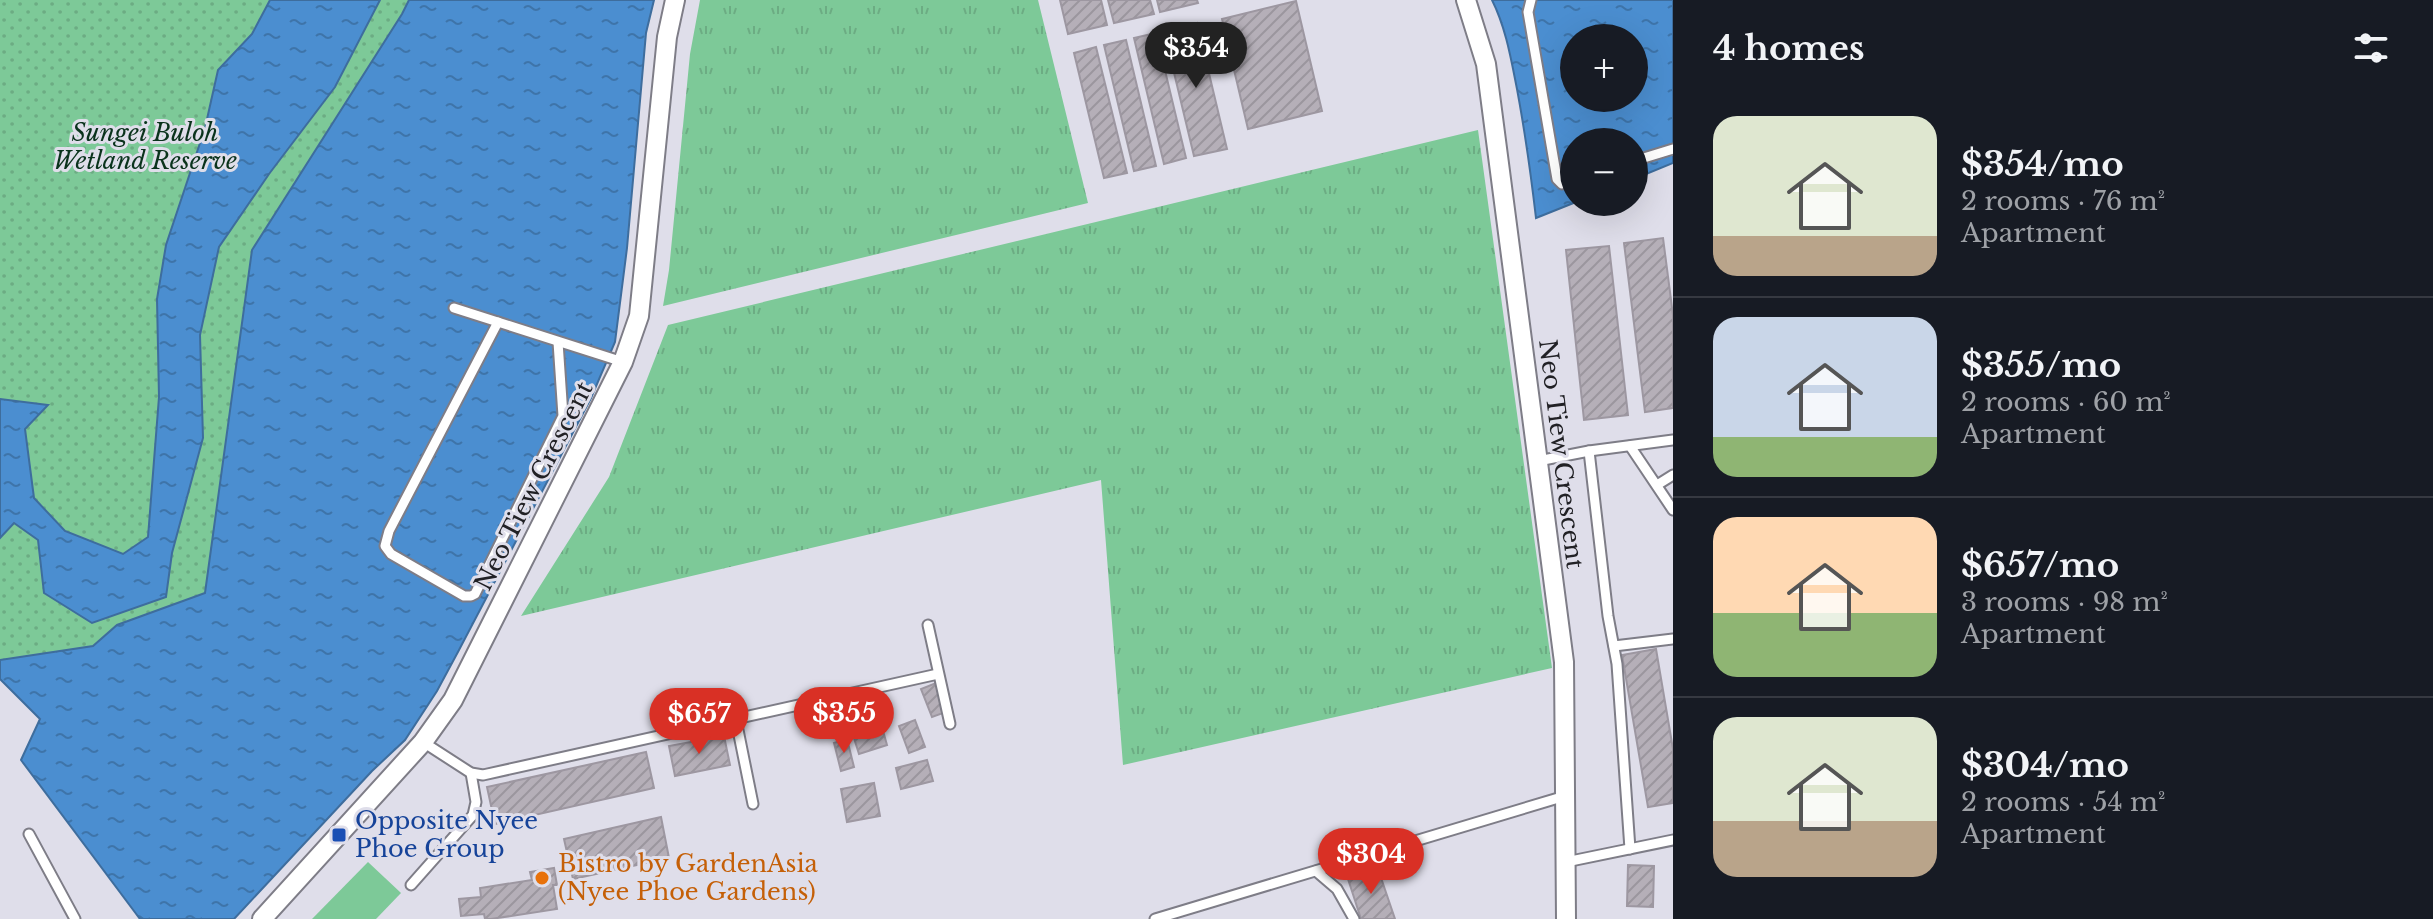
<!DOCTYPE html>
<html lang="en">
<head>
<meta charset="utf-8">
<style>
	body { margin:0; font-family:"Libre Baskerville",serif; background:#242831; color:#f1f3f6; height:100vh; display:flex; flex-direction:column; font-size:30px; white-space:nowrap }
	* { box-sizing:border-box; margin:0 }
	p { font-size:26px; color:#9ea1a6 }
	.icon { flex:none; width:44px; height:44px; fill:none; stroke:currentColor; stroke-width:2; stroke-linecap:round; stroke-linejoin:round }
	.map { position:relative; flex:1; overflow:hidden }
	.side { display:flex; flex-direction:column; background:#171b24; width:760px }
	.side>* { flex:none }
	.fabs { position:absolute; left:1560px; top:24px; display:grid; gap:16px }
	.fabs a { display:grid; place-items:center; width:88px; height:88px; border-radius:50%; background:#171b24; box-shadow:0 8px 32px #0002; font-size:40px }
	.price { position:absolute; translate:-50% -68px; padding:0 18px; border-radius:28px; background:#d93025; color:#fff; font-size:26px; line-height:52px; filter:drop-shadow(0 2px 4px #0008) }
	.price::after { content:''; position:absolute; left:50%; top:48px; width:24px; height:18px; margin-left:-12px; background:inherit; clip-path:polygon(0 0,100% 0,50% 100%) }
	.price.active { background:#222; color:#fff }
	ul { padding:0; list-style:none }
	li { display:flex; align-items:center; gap:24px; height:200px; padding:0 40px }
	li+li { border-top:2px solid #363941 }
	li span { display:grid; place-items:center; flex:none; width:224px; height:160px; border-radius:24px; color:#555 }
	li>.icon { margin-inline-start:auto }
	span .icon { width:96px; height:96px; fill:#fffc; stroke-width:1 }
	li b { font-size:34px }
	h2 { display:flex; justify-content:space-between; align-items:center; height:96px; padding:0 40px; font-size:34px }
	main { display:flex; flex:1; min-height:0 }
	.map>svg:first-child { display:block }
</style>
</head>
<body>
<main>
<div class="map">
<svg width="1673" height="919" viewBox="0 0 1673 919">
	<defs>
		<pattern id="grass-tufts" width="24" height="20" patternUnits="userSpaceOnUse" patternTransform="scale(2)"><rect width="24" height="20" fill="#7dc998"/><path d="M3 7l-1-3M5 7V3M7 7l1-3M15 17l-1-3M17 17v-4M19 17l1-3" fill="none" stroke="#6cac83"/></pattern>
		<pattern id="park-dots" width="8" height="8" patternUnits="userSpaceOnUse" patternTransform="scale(2)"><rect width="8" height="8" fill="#7dc998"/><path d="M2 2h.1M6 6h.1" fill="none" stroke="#6cac83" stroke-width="1.8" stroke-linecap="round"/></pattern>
		<pattern id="water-ripples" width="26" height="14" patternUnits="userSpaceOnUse" patternTransform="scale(2)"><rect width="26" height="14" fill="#4b8ed0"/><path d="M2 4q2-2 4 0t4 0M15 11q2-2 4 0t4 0" fill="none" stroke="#3e74a9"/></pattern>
		<pattern id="building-hatch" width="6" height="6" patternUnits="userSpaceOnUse" patternTransform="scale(2)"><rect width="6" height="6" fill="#b5afb8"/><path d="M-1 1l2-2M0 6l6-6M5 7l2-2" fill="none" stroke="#9b969e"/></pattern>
	</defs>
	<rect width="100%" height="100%" fill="#dfdeea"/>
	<g fill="url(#grass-tufts)">
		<path d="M700 0H1038L1088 203 663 306 669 270 690 54Z"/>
		<path d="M1478 130 1552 668 1123 765 1101 480 521 616 609 477 668 325Z"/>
	</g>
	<path fill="url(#park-dots)" d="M0 0H409L402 14 252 250 205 593 117 625 94 646 0 660Z"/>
	<path fill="#7dc998" d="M368 862 401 893 376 919H312Z"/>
	<g fill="url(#water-ripples)" stroke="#3e6d9d" stroke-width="2" fill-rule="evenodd">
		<path d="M270 0H380L335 87 269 174 219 247 200 335 203 438 172 553 166 597 92 623 44 593 38 540 14 523 0 538V399L48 405 25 429 34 498 65 531 123 554 148 537 159 397 157 299 166 245 205 128 218 70 252 34Z"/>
		<path d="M409 0H654L646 33 627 248 615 342 591 398 459 650 437 691 405 740 372 771 234 919H140L21 760 40 719 0 679V660L93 646 117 625 205 593 252 250 402 14Z"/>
		<path d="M1492 0H1673V163L1634 179V142H1574L1576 202 1536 218C1531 175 1525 132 1517 89 1511 59 1506 28 1492 0ZM1574 38H1634V98H1574Z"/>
	</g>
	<g fill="url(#building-hatch)" stroke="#9d97a1" stroke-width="2">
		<path d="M1060 0H1101L1107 25 1068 34Z"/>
		<path d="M1108 0H1150L1154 14 1114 23Z"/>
		<path d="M1157 0H1197L1198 3 1160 12Z"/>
		<path d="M1296 1 1322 111 1248 129 1222 19Z"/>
		<path d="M1197 23 1227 149 1194 156 1164 31Z"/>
		<path d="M1156 33 1186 158 1164 164 1134 38Z"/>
		<path d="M1126 40 1156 166 1134 171 1104 45Z"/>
		<path d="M1096 47 1127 173 1104 178 1074 53Z"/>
		<path d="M1663 238 1673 315V408L1645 412 1624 243Z"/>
		<path d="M1609 246 1628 415 1584 420 1566 250Z"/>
		<path d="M1656 649 1673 749V803L1648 807 1622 655Z"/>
		<path d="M936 683 946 712 932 717 921 689Z"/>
		<path d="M915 720 925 747 909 753 899 726Z"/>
		<path d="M882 727 887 745 859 754 853 735Z"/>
		<path d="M724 736 730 765 675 776 669 746Z"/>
		<path d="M847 739 854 767 841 771 834 743Z"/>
		<path d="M646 752 654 788 495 824 487 787Z"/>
		<path d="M927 760 933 781 901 789 896 768Z"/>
		<path d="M874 783 880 816 847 822 841 789Z"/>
		<path d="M661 817 669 858 573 879 564 839Z"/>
		<path d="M1628 865 1654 866 1653 907 1627 906Z"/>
		<path d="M554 868 557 885H553L557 909 491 919H485L484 914 461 916 459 899 481 897 480 888 532 880 530 872Z"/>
		<path d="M1378 869 1395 919H1361L1348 879Z"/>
	</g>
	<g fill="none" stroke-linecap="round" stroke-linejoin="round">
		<g stroke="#7e7d87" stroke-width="13">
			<g id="service">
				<path d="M1531 0 1528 12 1557 179 1562 184 1574 181"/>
				<path d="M1634 161 1673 149"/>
				<path d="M454 308 623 362"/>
				<path d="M498 322 389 531 385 546 391 554 464 596H471L475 594 563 416 558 342"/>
				<path d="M1630 446 1673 510"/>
				<path d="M1589 451 1608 616 1617 664 1630 849"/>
				<path d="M1538 461 1589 451 1673 440"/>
				<path d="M1657 485 1673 475"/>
				<path d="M928 625 950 724"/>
				<path d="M1614 646 1673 639"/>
				<path d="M736 720 753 804"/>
				<path d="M423 742 471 773 483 775 938 674"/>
				<path d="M29 834 75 919"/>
				<path d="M1566 862 1673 840"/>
				<path d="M1316 871 1337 889 1354 919"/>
				<path d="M411 885 473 815 476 802 471 773"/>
				<path d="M1155 919 1565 796"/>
			</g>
		</g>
		<g stroke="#7e7d87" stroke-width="22">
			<g id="minor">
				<path d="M1466 0 1486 64 1564 662 1566 919"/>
				<path d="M262 919 423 742 453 700 623 362 639 316 667 37 675 0"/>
			</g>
		</g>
		<use href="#service" stroke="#fff" stroke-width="9"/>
		<use href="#minor" stroke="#fff" stroke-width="18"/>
	</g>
	<rect fill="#1a4fb4" stroke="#dfdeea" stroke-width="3" x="331" y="827" width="16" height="16" rx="4"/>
	<circle fill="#e8710a" stroke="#dfdeea" stroke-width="3" cx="542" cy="878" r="8"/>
	<g text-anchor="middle" stroke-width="6" stroke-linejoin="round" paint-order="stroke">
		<g font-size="24" font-style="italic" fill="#0a331c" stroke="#dfdeea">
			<text x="145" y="141">Sungei Buloh<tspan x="145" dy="28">Wetland Reserve</tspan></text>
		</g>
		<g font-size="24" fill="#212125" stroke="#dfdeea">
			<text transform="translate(1561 454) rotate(83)" y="8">Neo Tiew Crescent</text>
			<text transform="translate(534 486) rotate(-63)" y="8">Neo Tiew Crescent</text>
		</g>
		<g font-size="24" fill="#164399" stroke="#dfdeea" text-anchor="start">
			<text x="355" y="829">Opposite Nyee<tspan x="355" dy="28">Phoe Group</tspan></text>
		</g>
		<g font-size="24" fill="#c56008" stroke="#dfdeea" text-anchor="start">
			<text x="558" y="872">Bistro by GardenAsia<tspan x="558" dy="28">(Nyee Phoe Gardens)</tspan></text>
		</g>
	</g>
</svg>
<div class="fabs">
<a>+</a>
<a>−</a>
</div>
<b class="price active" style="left:1196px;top:90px">$354</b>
<b class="price" style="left:844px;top:755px">$355</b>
<b class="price" style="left:699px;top:756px">$657</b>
<b class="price" style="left:1371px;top:896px">$304</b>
</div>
<section class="side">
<h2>4 homes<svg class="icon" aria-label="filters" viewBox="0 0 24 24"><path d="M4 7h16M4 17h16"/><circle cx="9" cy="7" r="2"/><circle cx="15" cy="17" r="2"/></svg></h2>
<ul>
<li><span style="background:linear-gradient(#dfe7d0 75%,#b9a48a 0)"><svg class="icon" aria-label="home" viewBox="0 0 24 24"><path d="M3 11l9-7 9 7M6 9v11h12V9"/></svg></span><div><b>$354/mo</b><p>2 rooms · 76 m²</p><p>Apartment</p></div></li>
<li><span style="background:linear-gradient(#c9d6e8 75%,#8fb573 0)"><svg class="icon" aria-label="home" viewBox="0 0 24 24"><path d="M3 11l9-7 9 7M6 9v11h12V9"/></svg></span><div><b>$355/mo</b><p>2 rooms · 60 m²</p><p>Apartment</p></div></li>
<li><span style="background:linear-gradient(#ffd9b3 60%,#8fb573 0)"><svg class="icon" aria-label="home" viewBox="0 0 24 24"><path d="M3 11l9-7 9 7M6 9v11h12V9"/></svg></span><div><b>$657/mo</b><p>3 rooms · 98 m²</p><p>Apartment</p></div></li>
<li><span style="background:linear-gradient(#dfe7d0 65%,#b9a48a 0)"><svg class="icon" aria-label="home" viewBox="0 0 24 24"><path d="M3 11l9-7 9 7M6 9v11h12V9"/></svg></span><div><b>$304/mo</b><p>2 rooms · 54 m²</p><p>Apartment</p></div></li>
</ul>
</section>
</main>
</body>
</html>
